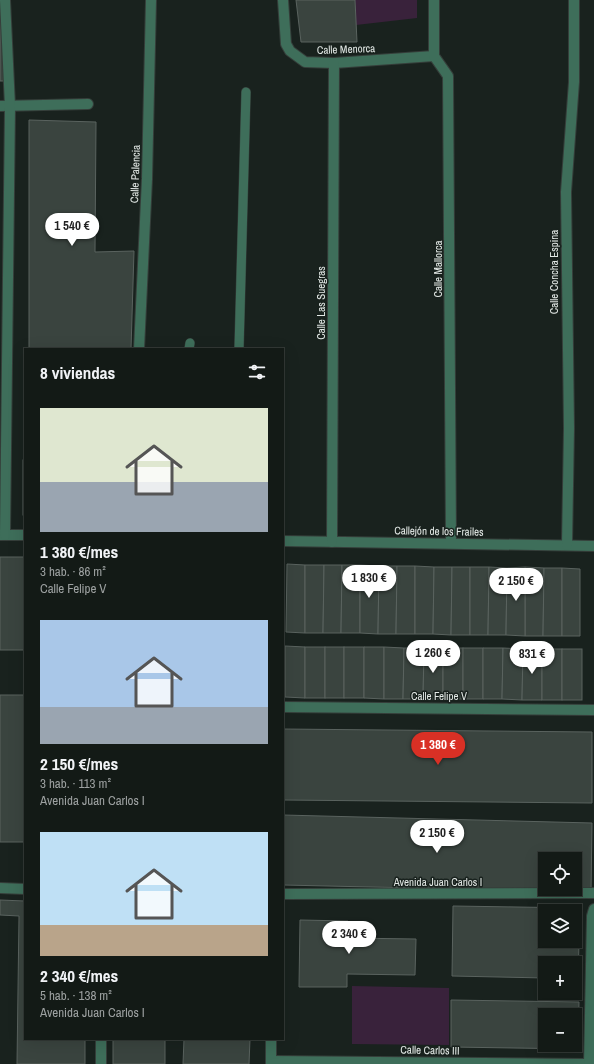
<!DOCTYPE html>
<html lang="es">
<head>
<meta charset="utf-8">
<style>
	body { margin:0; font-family:"Archivo Narrow",sans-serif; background:#1c231f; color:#f1f3f6; height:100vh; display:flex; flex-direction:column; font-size:15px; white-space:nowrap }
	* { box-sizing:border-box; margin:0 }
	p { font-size:13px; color:#9da1a1 }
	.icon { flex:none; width:22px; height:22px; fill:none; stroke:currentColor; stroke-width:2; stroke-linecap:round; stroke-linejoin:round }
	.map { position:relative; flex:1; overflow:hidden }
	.details { position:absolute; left:24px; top:348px; width:260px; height:692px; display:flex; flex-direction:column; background:#131a16; border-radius:0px; box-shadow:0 4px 16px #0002,0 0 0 1px #323835 }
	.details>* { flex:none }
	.fabs { position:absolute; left:538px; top:852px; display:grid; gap:8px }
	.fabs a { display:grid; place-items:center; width:44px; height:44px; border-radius:0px; background:#131a16; box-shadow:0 4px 16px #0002,0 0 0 1px #323835; font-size:20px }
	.price { position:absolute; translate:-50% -34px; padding:0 9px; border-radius:14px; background:#fff; color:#222; font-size:13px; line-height:26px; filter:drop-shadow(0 1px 2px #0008) }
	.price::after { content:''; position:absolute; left:50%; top:24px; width:12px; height:9px; margin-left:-6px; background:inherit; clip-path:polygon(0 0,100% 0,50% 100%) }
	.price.current { background:#d93025; color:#fff }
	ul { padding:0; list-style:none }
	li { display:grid; align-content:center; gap:8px; height:212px; padding:0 16px }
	li span { display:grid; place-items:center; height:124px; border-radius:0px; color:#555 }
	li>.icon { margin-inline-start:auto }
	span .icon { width:72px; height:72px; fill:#fffc; stroke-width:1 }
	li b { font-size:17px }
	h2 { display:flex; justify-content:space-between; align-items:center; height:48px; padding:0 16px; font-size:17px }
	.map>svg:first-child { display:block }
</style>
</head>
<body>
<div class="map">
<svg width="594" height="1064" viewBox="0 0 594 1064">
	<rect width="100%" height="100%" fill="#19221e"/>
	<g fill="#39223b">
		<path d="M355 0H417V18L356 25Z"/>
		<path d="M352 986 449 988V1045L352 1044Z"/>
	</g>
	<g fill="#3a443f" stroke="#5a635f" fill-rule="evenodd">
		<path d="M0 0 7 81H0Z"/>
		<path d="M296 0H355L357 42H301Z"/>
		<path d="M29 120 96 122 95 252 134 251 131 349H29Z"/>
		<rect x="23" y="460" width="2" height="55"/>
		<rect x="0" y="557" width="25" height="93"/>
		<path d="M287 564 305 565V633L286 632Z"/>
		<path d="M305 565H324L323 633H305Z"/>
		<path d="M324 565H342L341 633H323Z"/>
		<path d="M342 565H360V633H341Z"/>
		<path d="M360 565 379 566 378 634 360 633Z"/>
		<path d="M379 566H397L396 634H378Z"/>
		<path d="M397 566H415V634H396Z"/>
		<path d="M415 566 434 567 433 634H415Z"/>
		<path d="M434 567H452L451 635 433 634Z"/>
		<path d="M452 567H470V635H451Z"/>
		<path d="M470 567H489L488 635H470Z"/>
		<path d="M489 567 507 568 506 635H488Z"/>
		<path d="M525 567 544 568 543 636H525Z"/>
		<path d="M525 567V636L506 635 507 568Z"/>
		<path d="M544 568H562V636H543Z"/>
		<path d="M562 568 580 569V636H562Z"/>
		<path d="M285 646 305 647V698L285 697Z"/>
		<rect x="305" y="647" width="20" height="51"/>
		<rect x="325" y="647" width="19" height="51"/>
		<rect x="344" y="647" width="20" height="51"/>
		<path d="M364 647H384V699L364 698Z"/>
		<path d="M384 647 404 648 403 699H384Z"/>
		<path d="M404 648H424L423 699H403Z"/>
		<path d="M424 648H443V699H423Z"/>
		<rect x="443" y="648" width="20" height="51"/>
		<rect x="463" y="648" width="20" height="51"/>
		<path d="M483 648H503L502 699H483Z"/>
		<path d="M503 648 523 649 522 700 502 699Z"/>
		<path d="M523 649H542V700H522Z"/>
		<rect x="542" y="649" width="20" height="51"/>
		<rect x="562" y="649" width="20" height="51"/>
		<rect x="0" y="695" width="24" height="147"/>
		<path d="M283 729 592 732V803L283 800Z"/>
		<path d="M283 815 592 823 591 892 283 885ZM545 859H575V889H545Z"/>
		<path d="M0 900 25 901V1039H85V1064H17L19 916 0 915Z"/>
		<path d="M453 906 580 908 578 979 575 978V963H545V978L452 976ZM545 911H575V941H545Z"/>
		<path d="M300 920 348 921V938L416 939 415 975 347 974V987H299Z"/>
		<path d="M451 1000 579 1002 578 1049 451 1047ZM545 1015H575V1045H545Z"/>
		<rect x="113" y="1039" width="52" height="25"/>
		<path d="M184 1039H250L249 1064H183Z"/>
	</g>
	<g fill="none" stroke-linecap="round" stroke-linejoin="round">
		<g stroke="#353e3a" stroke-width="10">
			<g id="service">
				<path d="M189 349 190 343"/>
				<path d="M239 349 246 92"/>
			</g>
		</g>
		<g stroke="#353e3a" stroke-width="12">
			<g id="minor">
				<path d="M283 0 286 44 290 51 305 62 334 63 434 56"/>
				<path d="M434 0V56L448 76 451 543"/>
				<path d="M0 106 88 104"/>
				<path d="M139 349 147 179 151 0"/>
				<path d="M0 535H25"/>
				<path d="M5 535 10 106 5 0"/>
				<path d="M283 541 594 546"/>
				<path d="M332 542 334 63"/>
				<path d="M567 545 569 428 566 192 574 82V0"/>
				<path d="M283 707 594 710"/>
				<path d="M0 888 25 889"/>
				<path d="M283 894 594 893"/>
				<path d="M271 1061 589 1064"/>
				<path d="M101 1064V1039"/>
				<path d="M271 1064V1039"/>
				<path d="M589 1064 592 916 594 909"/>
			</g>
		</g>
		<use href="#service" stroke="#3e6e5a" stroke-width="9"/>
		<use href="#minor" stroke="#3e6e5a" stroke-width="10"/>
	</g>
	<g text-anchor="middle" stroke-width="3" stroke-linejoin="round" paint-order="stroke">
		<g font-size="11" fill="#e3e9e6" stroke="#19221e">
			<text transform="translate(346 49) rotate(-2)" y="4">Calle Menorca</text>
			<text transform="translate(135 174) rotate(-88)" y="4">Calle Palencia</text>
			<text transform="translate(438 269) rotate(-90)" y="4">Calle Mallorca</text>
			<text transform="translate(554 272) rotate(-90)" y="4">Calle Concha Espina</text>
			<text transform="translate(321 303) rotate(-90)" y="4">Calle Las Suegras</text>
			<text transform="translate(439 531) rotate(1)" y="4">Callejón de los Frailes</text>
			<text x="439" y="700">Calle Felipe V</text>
			<text x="438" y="886">Avenida Juan Carlos I</text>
			<text transform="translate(430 1050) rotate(1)" y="4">Calle Carlos III</text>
		</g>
	</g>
</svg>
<div class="fabs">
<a><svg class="icon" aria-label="locate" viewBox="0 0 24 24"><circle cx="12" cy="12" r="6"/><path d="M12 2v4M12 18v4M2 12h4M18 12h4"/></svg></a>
<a><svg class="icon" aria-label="layers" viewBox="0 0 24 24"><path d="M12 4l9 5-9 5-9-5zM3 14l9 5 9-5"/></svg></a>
<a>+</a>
<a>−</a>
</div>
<b class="price" style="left:72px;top:247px">1 540 €</b>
<b class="price" style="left:369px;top:599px">1 830 €</b>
<b class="price" style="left:516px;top:602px">2 150 €</b>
<b class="price" style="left:433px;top:674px">1 260 €</b>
<b class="price" style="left:532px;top:675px">831 €</b>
<b class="price current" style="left:438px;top:766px">1 380 €</b>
<b class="price" style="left:437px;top:854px">2 150 €</b>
<b class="price" style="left:349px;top:955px">2 340 €</b>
<section class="details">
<h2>8 viviendas<svg class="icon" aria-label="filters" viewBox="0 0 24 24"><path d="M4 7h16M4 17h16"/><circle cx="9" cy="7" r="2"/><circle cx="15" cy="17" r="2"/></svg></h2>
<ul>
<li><span style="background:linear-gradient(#dfe7d0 60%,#9aa5b1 0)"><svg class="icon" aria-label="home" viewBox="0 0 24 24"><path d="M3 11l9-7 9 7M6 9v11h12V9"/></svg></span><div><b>1 380 €/mes</b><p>3 hab. · 86 m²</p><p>Calle Felipe V</p></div></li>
<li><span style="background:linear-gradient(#a9c7e8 70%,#9aa5b1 0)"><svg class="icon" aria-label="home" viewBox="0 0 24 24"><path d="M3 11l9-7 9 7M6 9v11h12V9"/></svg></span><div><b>2 150 €/mes</b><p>3 hab. · 113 m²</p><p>Avenida Juan Carlos I</p></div></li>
<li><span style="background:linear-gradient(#bfe0f5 75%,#b9a48a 0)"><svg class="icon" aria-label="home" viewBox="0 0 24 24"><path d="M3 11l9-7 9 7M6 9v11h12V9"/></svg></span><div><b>2 340 €/mes</b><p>5 hab. · 138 m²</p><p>Avenida Juan Carlos I</p></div></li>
</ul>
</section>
</div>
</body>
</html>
